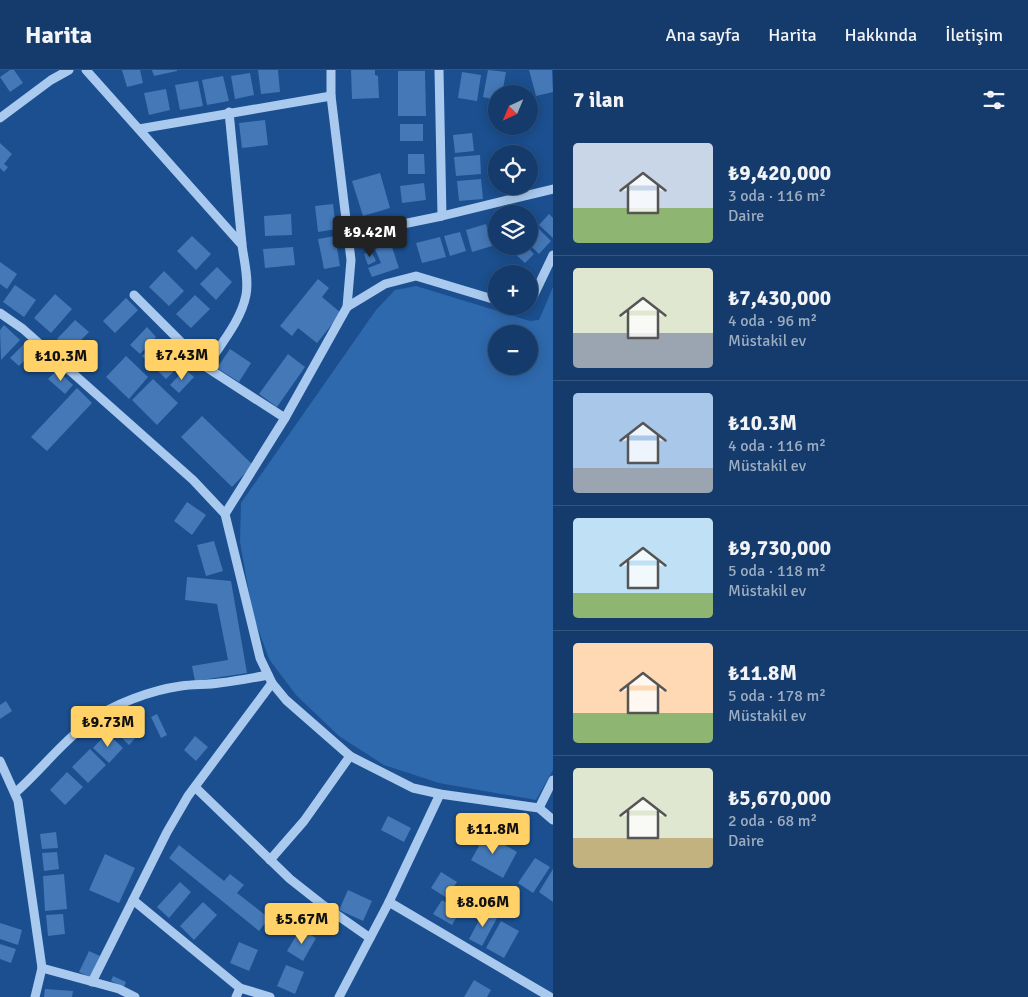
<!DOCTYPE html>
<html lang="tr">
<head>
<meta charset="utf-8">
<style>
	body { margin:0; font-family:Signika,sans-serif; background:#1d4271; color:#f1f3f6; height:100vh; display:flex; flex-direction:column; font-size:19px; white-space:nowrap }
	* { box-sizing:border-box; margin:0 }
	p { font-size:16px; color:#9dadc1 }
	.icon { flex:none; width:28px; height:28px; fill:none; stroke:currentColor; stroke-width:2; stroke-linecap:round; stroke-linejoin:round }
	.map { position:relative; flex:1; overflow:hidden }
	.drawer { display:flex; flex-direction:column; background:#143b6b; width:475px }
	.drawer>* { flex:none }
	.needle { width:32px; rotate:224deg }
	.fabs { position:absolute; left:488px; top:15px; display:grid; gap:10px }
	.fabs a { display:grid; place-items:center; width:50px; height:50px; border-radius:50%; background:#143b6b; box-shadow:0 2px 12px #0003,0 0 0 1px #33557e; font-size:25px }
	.price { position:absolute; translate:-50% -42px; padding:0 11px; border-radius:5px; background:#ffd166; color:#111; font-size:16px; line-height:32px; filter:drop-shadow(0 1px 2px #0008) }
	.price::after { content:''; position:absolute; left:50%; top:30px; width:15px; height:11px; margin-left:-8px; background:inherit; clip-path:polygon(0 0,100% 0,50% 100%) }
	.price.active { background:#222; color:#fff }
	ul { padding:0; list-style:none }
	li { display:flex; align-items:center; gap:15px; height:125px; padding:0 20px }
	li+li { border-top:1px solid #33557e }
	li span { display:grid; place-items:center; flex:none; width:140px; height:100px; border-radius:5px; color:#555 }
	li>.icon { margin-inline-start:auto }
	span .icon { width:60px; height:60px; fill:#fffc; stroke-width:1 }
	li b { font-size:21px }
	h2 { display:flex; justify-content:space-between; align-items:center; height:60px; padding:0 20px; font-size:21px }
	header { display:flex; align-items:center; gap:30px; box-sizing:border-box; height:70px; padding:0 25px; background:#143b6b; border-bottom:1px solid #33557e }
	header strong { font-size:24px }
	nav { display:flex; gap:28px; margin-inline-start:auto; font-size:18px }
	main { display:flex; flex:1; min-height:0 }
	.map>svg:first-child { display:block }
</style>
</head>
<body>
<header>
<strong>Harita</strong>
<nav><a>Ana sayfa</a><a>Harita</a><a>Hakkında</a><a>İletişim</a></nav>
</header>
<main>
<div class="map">
<svg width="553" height="927" viewBox="0 0 553 927">
	<rect width="100%" height="100%" fill="#1b4f8f"/>
	<path fill="#2e69ad" fill-rule="evenodd" d="M416 216 530 251 539 250 553 217V700L536 730 439 713 384 695 339 666 296 625 269 589 253 545 240 472 241 433 376 240 395 220ZM496 264H529V296H496Z"/>
	<g fill="#4478b7">
		<path d="M10 0H14L23 13 10 22 0 7Z"/>
		<path d="M122 0H140L143 13 127 17Z"/>
		<path d="M152 0H177V1L154 6Z"/>
		<path d="M258 0H278L280 22 261 24Z"/>
		<path d="M351 0H375V5L378 6 379 28 352 29Z"/>
		<path d="M488 0 506 2 502 24H496V30L483 27Z"/>
		<path d="M529 0H552L553 22 536 26Z"/>
		<path d="M398 1H425L426 46H398Z"/>
		<path d="M462 2 481 5 477 31 458 28Z"/>
		<path d="M250 3 254 25 235 29 231 6Z"/>
		<path d="M223 6 229 31 207 35 202 10Z"/>
		<path d="M198 11 203 36 180 40 175 15Z"/>
		<path d="M166 19 170 40 149 45 144 23Z"/>
		<path d="M265 50 268 75 242 78 239 53Z"/>
		<rect x="400" y="54" width="23" height="17"/>
		<path d="M472 63 474 81 455 83 453 65Z"/>
		<path d="M0 73 12 84 4 94 8 97 4 102 0 98Z"/>
		<path d="M408 84H424L425 104H408Z"/>
		<path d="M480 85 481 104 456 106 454 87Z"/>
		<path d="M380 103 390 138 363 146 352 111Z"/>
		<path d="M481 109 483 129 459 131 457 111Z"/>
		<path d="M424 113 426 130 402 133 400 116Z"/>
		<path d="M333 134 336 159 318 162 315 136Z"/>
		<path d="M291 144 292 165 265 166 264 146Z"/>
		<path d="M549 144 553 148V168L539 155Z"/>
		<path d="M496 149V170L495 171 489 151Z"/>
		<path d="M486 154 492 176 472 182 466 160Z"/>
		<path d="M538 158 551 171 539 184 529 174V167Z"/>
		<path d="M460 162 466 181 450 186 444 166Z"/>
		<path d="M192 166 211 184 196 200 177 181Z"/>
		<path d="M335 166 340 196 324 199 318 169Z"/>
		<path d="M440 167 446 187 422 193 416 173Z"/>
		<path d="M391 174 399 198 372 207 368 198 381 193 375 179Z"/>
		<path d="M521 176H526L534 184 525 193 514 183Z"/>
		<path d="M293 177 295 195 265 198 263 179Z"/>
		<path d="M371 181 376 191 368 195 364 184Z"/>
		<path d="M0 192 17 204 7 219 0 214Z"/>
		<path d="M217 197 232 212 216 230 200 214Z"/>
		<path d="M164 201 184 221 169 236 149 217Z"/>
		<path d="M318 209 329 218 322 227 341 243 317 273 298 258 292 266 280 256Z"/>
		<path d="M15 215 36 230 24 247 3 232Z"/>
		<path d="M55 224 72 239 51 263 34 248Z"/>
		<path d="M195 225 210 239 191 258 176 244Z"/>
		<path d="M126 228 138 240 115 263 103 251Z"/>
		<path d="M75 250 89 262 70 281 57 269Z"/>
		<path d="M4 255 20 270 1 290 0 260Z"/>
		<path d="M147 257 156 267 140 284 130 275Z"/>
		<path d="M159 269 171 281 154 298 142 286Z"/>
		<path d="M25 273 33 281 19 296 10 288Z"/>
		<path d="M230 279 251 293 239 312 217 298Z"/>
		<path d="M173 283 183 292 166 309 157 300Z"/>
		<path d="M288 284 305 297 277 337 259 324Z"/>
		<path d="M126 286 148 307 129 329 106 307Z"/>
		<path d="M185 299 194 307 179 323 170 315Z"/>
		<path d="M57 300 73 315 65 324 48 309Z"/>
		<path d="M153 309 178 333 157 355 132 330Z"/>
		<path d="M77 318 92 333 47 381 31 367Z"/>
		<path d="M202 346 253 395 232 417 181 367Z"/>
		<path d="M187 432 206 445 192 465 174 451Z"/>
		<path d="M214 471 223 501 206 506 197 475Z"/>
		<path d="M187 507 231 511 247 603 195 611 192 596 228 590 217 534 185 530Z"/>
		<path d="M6 631 12 641 0 649V635Z"/>
		<path d="M157 644 167 665 161 668 151 647Z"/>
		<path d="M127 651 140 663 129 675 116 662Z"/>
		<path d="M107 663 123 678 109 693 93 678Z"/>
		<path d="M195 666 208 677 196 691 184 680Z"/>
		<path d="M90 679 106 695 88 713 72 697Z"/>
		<path d="M67 702 83 717 65 735 50 720Z"/>
		<path d="M388 746 411 758 404 772 381 760Z"/>
		<path d="M481 761 517 782 503 808 471 790 479 776 474 772Z"/>
		<path d="M56 762 58 778 42 779 40 764Z"/>
		<path d="M179 775 224 811 230 804 244 815 237 823 269 848 259 861 169 788Z"/>
		<path d="M57 782 59 799 44 801 42 783Z"/>
		<path d="M105 784 135 798 119 833 89 820Z"/>
		<path d="M535 788 550 797 533 823 518 813Z"/>
		<path d="M553 799V832L539 822Z"/>
		<path d="M441 802 457 812 451 821 470 833 466 840 431 818Z"/>
		<path d="M64 804 67 839 45 841 43 806Z"/>
		<path d="M180 812 191 822 169 848 157 837Z"/>
		<path d="M348 820 372 831 363 851 339 840Z"/>
		<path d="M442 830 460 841 452 855 433 844Z"/>
		<path d="M203 832 217 845 194 870 180 856Z"/>
		<path d="M484 841 497 848 482 876 469 869Z"/>
		<path d="M63 844 65 864 48 866 46 845Z"/>
		<path d="M501 851 519 861 504 888 486 878Z"/>
		<path d="M0 853 22 860 18 875 0 869Z"/>
		<path d="M300 859 316 868 303 891 287 881Z"/>
		<path d="M239 872 258 880 249 901 230 893Z"/>
		<path d="M0 874 16 879 11 893 0 889Z"/>
		<path d="M89 881 100 886 90 907 79 902Z"/>
		<path d="M286 895 304 902 295 924 277 916Z"/>
		<path d="M113 906 126 912 124 917 111 911Z"/>
		<path d="M474 910 491 920 487 927H464Z"/>
		<path d="M45 919 73 921 72 927H44Z"/>
	</g>
	<g fill="none" stroke-linecap="round" stroke-linejoin="round">
		<g stroke="#a9c9ee" stroke-width="9">
			<path d="M86 0 242 175C244 191 249 209 246 225 241 251 220 275 206 297"/>
			<path d="M439 0 442 146"/>
			<path d="M229 42 242 174"/>
			<path d="M0 48 51 10 69 0"/>
			<path d="M139 59 331 26"/>
			<path d="M349 165 442 146 553 119"/>
			<path d="M134 225 206 297 285 348"/>
			<path d="M529 233 532 229 553 185"/>
			<path d="M518 236 524 238 525 236"/>
			<path d="M347 237 385 214 416 206 496 230"/>
			<path d="M0 243 23 259 193 410 225 444 260 588 272 613 286 630 350 686 413 718 440 724 539 738 553 750"/>
			<path d="M225 444 285 348 347 237 351 190 331 26V0"/>
			<path d="M0 691 18 731 42 898 35 927"/>
			<path d="M195 717 290 809 323 835 370 868"/>
			<path d="M15 723C41 700 62 672 89 652 113 634 152 620 181 616 194 614 207 615 219 613 236 611 252 608 268 605"/>
			<path d="M539 738 553 710"/>
			<path d="M270 790 304 751 350 686"/>
			<path d="M133 830 240 918"/>
			<path d="M389 832 550 927"/>
			<path d="M42 898 119 919 135 927"/>
			<path d="M92 912 167 762 188 726 272 613"/>
			<path d="M236 927 240 918 270 927"/>
			<path d="M339 927 389 832 440 724"/>
		</g>
	</g>
</svg>
<div class="fabs">
<a><svg class="needle" viewBox="-14 -14 28 28"><path d="M0-13l5 13h-10z" fill="#e53935"/><path d="M0 13l5-13h-10z" fill="#9dadc1"/></svg></a>
<a><svg class="icon" aria-label="locate" viewBox="0 0 24 24"><circle cx="12" cy="12" r="6"/><path d="M12 2v4M12 18v4M2 12h4M18 12h4"/></svg></a>
<a><svg class="icon" aria-label="layers" viewBox="0 0 24 24"><path d="M12 4l9 5-9 5-9-5zM3 14l9 5 9-5"/></svg></a>
<a>+</a>
<a>−</a>
</div>
<b class="price active" style="left:370px;top:188px">₺9.42M</b>
<b class="price" style="left:182px;top:311px">₺7.43M</b>
<b class="price" style="left:61px;top:312px">₺10.3M</b>
<b class="price" style="left:108px;top:678px">₺9.73M</b>
<b class="price" style="left:493px;top:785px">₺11.8M</b>
<b class="price" style="left:483px;top:858px">₺8.06M</b>
<b class="price" style="left:302px;top:875px">₺5.67M</b>
</div>
<section class="drawer">
<h2>7 ilan<svg class="icon" aria-label="filters" viewBox="0 0 24 24"><path d="M4 7h16M4 17h16"/><circle cx="9" cy="7" r="2"/><circle cx="15" cy="17" r="2"/></svg></h2>
<ul>
<li><span style="background:linear-gradient(#c9d6e8 65%,#8fb573 0)"><svg class="icon" aria-label="home" viewBox="0 0 24 24"><path d="M3 11l9-7 9 7M6 9v11h12V9"/></svg></span><div><b>₺9,420,000</b><p>3 oda · 116 m²</p><p>Daire</p></div></li>
<li><span style="background:linear-gradient(#dfe7d0 65%,#9aa5b1 0)"><svg class="icon" aria-label="home" viewBox="0 0 24 24"><path d="M3 11l9-7 9 7M6 9v11h12V9"/></svg></span><div><b>₺7,430,000</b><p>4 oda · 96 m²</p><p>Müstakil ev</p></div></li>
<li><span style="background:linear-gradient(#a9c7e8 75%,#9aa5b1 0)"><svg class="icon" aria-label="home" viewBox="0 0 24 24"><path d="M3 11l9-7 9 7M6 9v11h12V9"/></svg></span><div><b>₺10.3M</b><p>4 oda · 116 m²</p><p>Müstakil ev</p></div></li>
<li><span style="background:linear-gradient(#bfe0f5 75%,#8fb573 0)"><svg class="icon" aria-label="home" viewBox="0 0 24 24"><path d="M3 11l9-7 9 7M6 9v11h12V9"/></svg></span><div><b>₺9,730,000</b><p>5 oda · 118 m²</p><p>Müstakil ev</p></div></li>
<li><span style="background:linear-gradient(#ffd9b3 70%,#8fb573 0)"><svg class="icon" aria-label="home" viewBox="0 0 24 24"><path d="M3 11l9-7 9 7M6 9v11h12V9"/></svg></span><div><b>₺11.8M</b><p>5 oda · 178 m²</p><p>Müstakil ev</p></div></li>
<li><span style="background:linear-gradient(#dfe7d0 70%,#c2b280 0)"><svg class="icon" aria-label="home" viewBox="0 0 24 24"><path d="M3 11l9-7 9 7M6 9v11h12V9"/></svg></span><div><b>₺5,670,000</b><p>2 oda · 68 m²</p><p>Daire</p></div></li>
</ul>
</section>
</main>
</body>
</html>
